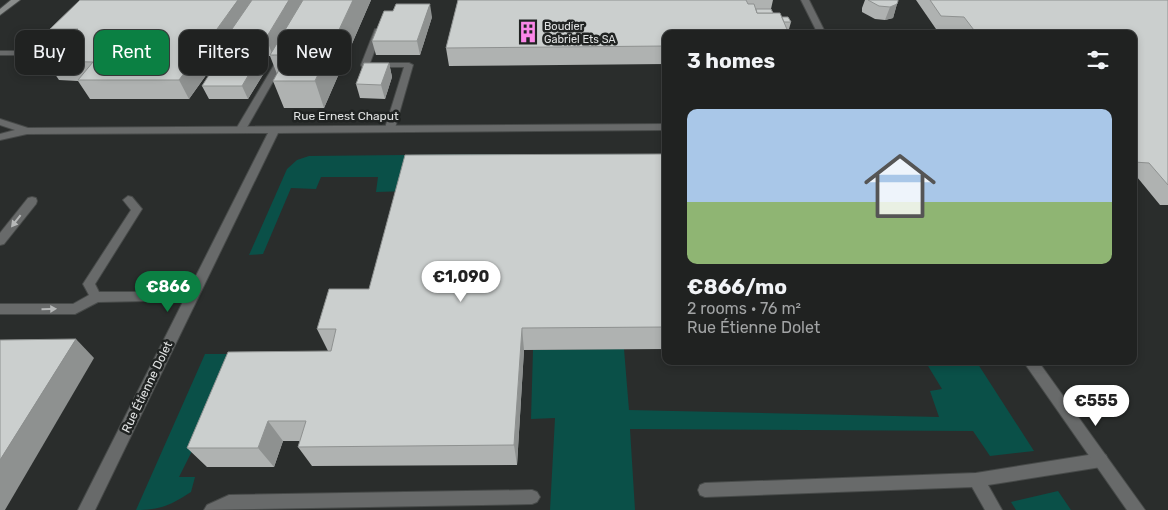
<!DOCTYPE html>
<html lang="en">
<head>
<meta charset="utf-8">
<style>
	body { margin:0; font-family:Rubik,sans-serif; background:#2d2f2e; color:#f1f3f6; height:100vh; display:flex; flex-direction:column; font-size:19px; white-space:nowrap }
	* { box-sizing:border-box; margin:0 }
	p { font-size:16px; color:#a2a4a5 }
	.icon { flex:none; width:28px; height:28px; fill:none; stroke:currentColor; stroke-width:2; stroke-linecap:round; stroke-linejoin:round }
	.map { position:relative; flex:1; overflow:hidden }
	.drawer { position:absolute; left:662px; top:30px; width:475px; height:335px; display:flex; flex-direction:column; background:#202221; border-radius:10px; box-shadow:0 2px 8px #0003,0 0 0 1px #3d3f3f }
	.drawer>* { flex:none }
	.hud { position:absolute; left:15px; top:30px; width:475px; height:45px; display:flex; gap:10px }
	.price { position:absolute; translate:-50% -42px; padding:0 11px; border-radius:18px; background:#fff; color:#222; font-size:16px; line-height:32px; filter:drop-shadow(0 1px 2px #0008) }
	.price::after { content:''; position:absolute; left:50%; top:30px; width:15px; height:11px; margin-left:-8px; background:inherit; clip-path:polygon(0 0,100% 0,50% 100%) }
	.price.active { background:#0b8043; color:#fff }
	ul { padding:0; list-style:none }
	li { display:grid; align-content:center; gap:10px; height:265px; padding:0 25px }
	li span { display:grid; place-items:center; height:155px; border-radius:10px; color:#555 }
	li>.icon { margin-inline-start:auto }
	span .icon { width:90px; height:90px; fill:#fffc; stroke-width:1 }
	li b { font-size:21px }
	h2 { display:flex; justify-content:space-between; align-items:center; height:60px; padding:0 25px; font-size:21px }
	.tag { padding:0 18px; border-radius:10px; background:#202221; box-shadow:0 2px 8px #0003,0 0 0 1px #3d3f3f; font-size:18px; line-height:45px }
	.tag.active { background:#0b8043; color:#fff }
	.map>svg:first-child { display:block }
</style>
</head>
<body>
<div class="map">
<svg width="1168" height="510" viewBox="0 0 1168 510">
	<rect width="100%" height="100%" fill="#2a2d2c"/>
	<g fill="#0a5048">
		<path d="M501 154H666L408 191 376 192 378 177H321L316 189 291 188 263 254 249 255 287 169 297 160 309 156Z"/>
		<path d="M624 349 629 410 939 417 930 391 942 389 925 361H976L1034 451 990 456 973 431 630 429 635 510H550L555 418 531 419 533 350Z"/>
		<path d="M205 354H337L192 451 179 477H195L191 492C171 505 160 510 136 510Z"/>
		<path d="M1058 491 1071 510H1016L1011 502Z"/>
	</g>
	<g fill="none" stroke-linecap="round" stroke-linejoin="round">
		<g stroke="#474a49" stroke-width="2">
			<g id="lane">
				<path d="M375 29 382 31 370 63H409L413 65 395 128 390 131 385 128 404 67H362L361 65Z"/>
				<path d="M0 51H40L44 53 40 55H0Z"/>
				<path d="M280 55 287 57 246 129 244 131H238L236 129Z"/>
				<path d="M128 196 132 197 142 209 95 284 99 292H192L196 294 198 297 196 300 98 302 75 314H0V304H73L89 295 83 284 131 210 123 200Z"/>
				<path d="M32 197 36 198 37 201 36 204 4 244 0 245V233L28 198Z"/>
				<path d="M1101 453 1106 455 1108 460 1106 465 1101 467 988 485 1002 510H985L972 487 705 497 700 495 698 490 700 485 705 483 976 473Z"/>
				<path d="M532 490 537 492 540 497 537 502 532 504 204 510 207 505 229 495Z"/>
			</g>
		</g>
		<g stroke="#474a49" stroke-width="2">
			<g id="street">
				<path d="M801 0H809L826 34H818Z"/>
				<path d="M0 119 28 128 666 124V130L278 133 95 510H78L268 133 27 134 0 140V134L15 130 0 125Z"/>
				<path d="M1023 361H1038L1145 510H1127Z"/>
			</g>
		</g>
		<g stroke="#474a49" stroke-width="2">
			<path id="secondary" d="M11 0H20L0 15V9Z"/>
		</g>
		<use href="#lane" fill="#686a6a" fill-rule="evenodd"/>
		<use href="#street" fill="#686a6a" fill-rule="evenodd"/>
		<use href="#secondary" fill="#8a8d8c" fill-rule="evenodd"/>
	</g>
	<g fill="#afb2b1">
		<path d="M371 0 324 108H284L273 81 277 74 270 56H235L233 59 264 73 248 99H209L202 86 217 64H214L189 99H90L78 81 59 80 46 61 56 51 52 46 58 40 50 29Z"/>
		<path d="M458 0H773L771 9 773 13 782 17 791 22 789 29 666 34V64L449 66 446 48Z"/>
		<path d="M865 0H898L893 18 885 20 875 19 862 12V8Z"/>
		<path d="M916 0H1168V205H1160L1137 177H1134V34H961L958 30 936 29Z"/>
		<path d="M432 17 420 55H376L372 41Z"/>
		<path d="M389 63 392 77 385 99 360 98 356 84Z"/>
		<path d="M666 154V349L524 350 517 465 312 466 298 447 300 441H283L274 467H207L187 448 328 351 317 329 369 289Z"/>
	</g>
	<g fill="#8e9190">
		<path d="M238 0H258L227 38 235 56 231 64 222 45 217 29Z"/>
		<path d="M289 0H306L273 56 266 38Z"/>
		<path d="M353 0H371L324 108 315 81Z"/>
		<path d="M430 4 432 17 420 55 417 41Z"/>
		<path d="M897 4 893 18 885 20 890 7Z"/>
		<path d="M205 45 214 64 189 99 179 80Z"/>
		<path d="M258 59 264 73 248 99 242 86Z"/>
		<path d="M389 63 392 77 385 99 381 85Z"/>
		<path d="M522 328 524 350 517 465 514 445Z"/>
		<path d="M76 339 94 358 5 510H0V460Z"/>
		<path d="M268 421 283 441 274 467 258 448Z"/>
	</g>
	<g fill="#cbcfce" stroke="#8e9190">
		<path d="M80 0H238L217 29H232L252 0H289L266 38H227L222 45H205L179 80H78L93 62 46 61 61 46H52L58 40H67L78 29H50Z"/>
		<path d="M303 0H353L315 81H273L287 55H270Z"/>
		<path d="M458 0H746L748 4H754L757 13H780L789 34H666V46L446 48Z"/>
		<path d="M868 0H898V1L897 4 890 7 879 6Z"/>
		<path d="M930 0H1168V185L1149 163 1134 162V34H977L964 17 941 16Z"/>
		<path d="M396 4H430L417 41H372L384 11H393Z"/>
		<path d="M756 9H771L773 13H757Z"/>
		<path d="M782 17H788L791 22H784Z"/>
		<path d="M219 59H258L242 86H202Z"/>
		<path d="M364 63H389L381 85 356 84Z"/>
		<path d="M666 154V327L522 328 514 445 298 447 306 421H268L258 448H187L228 352 331 351 336 329H317L329 289H369L405 155Z"/>
		<path d="M76 339 0 460V340Z"/>
	</g>
	<defs><path id="oneway-solid" d="M-6-.8H1V-3.2L6.5 0L1 3.2V.8H-6Z" transform="scale(1.25)"/></defs>
	<g fill="#b6b8b8">
		<use href="#oneway-solid" transform="translate(16 221) rotate(128)"/>
		<use href="#oneway-solid" transform="translate(49 309) rotate(-1)"/>
	</g>
	<defs>
		<g id="building-bare" transform="scale(1.725)"><path d="M-4-6H4V6H1V3H-1V6H-4ZM-2.5-4.3h1.7v1.8h-1.7ZM.8-4.3h1.7v1.8H.8ZM-2.5-1h1.7V.8h-1.7ZM.8-1h1.7V.8H.8Z" fill="#fa87e7" stroke="#202322" stroke-width="2.5" paint-order="stroke"/></g>
	</defs>
	<g fill-rule="evenodd">
		<use href="#building-bare" x="528" y="32"/>
	</g>
	<g text-anchor="middle" stroke-width="5" stroke-linejoin="round" paint-order="stroke">
		<g font-size="11" fill="#e0e2e2" stroke="#202322" text-anchor="start">
			<text x="544" y="30">Boudier<tspan x="544" dy="13">Gabriel Ets SA</tspan></text>
		</g>
		<g font-size="12" fill="#e0e2e2" stroke="#202322">
			<text x="346" y="120">Rue Ernest Chaput</text>
			<text transform="translate(147 387) rotate(-64)" y="4">Rue Étienne Dolet</text>
		</g>
	</g>
</svg>
<b class="price" style="left:461px;top:303px">€1,090</b>
<b class="price active" style="left:168px;top:313px">€866</b>
<b class="price" style="left:1096px;top:427px">€555</b>
<div class="hud">
<a class="tag">Buy</a>
<a class="tag active">Rent</a>
<a class="tag">Filters</a>
<a class="tag">New</a>
</div>
<section class="drawer">
<h2>3 homes<svg class="icon" aria-label="filters" viewBox="0 0 24 24"><path d="M4 7h16M4 17h16"/><circle cx="9" cy="7" r="2"/><circle cx="15" cy="17" r="2"/></svg></h2>
<ul>
<li><span style="background:linear-gradient(#a9c7e8 60%,#8fb573 0)"><svg class="icon" aria-label="home" viewBox="0 0 24 24"><path d="M3 11l9-7 9 7M6 9v11h12V9"/></svg></span><div><b>€866/mo</b><p>2 rooms · 76 m²</p><p>Rue Étienne Dolet</p></div></li>
</ul>
</section>
</div>
</body>
</html>
